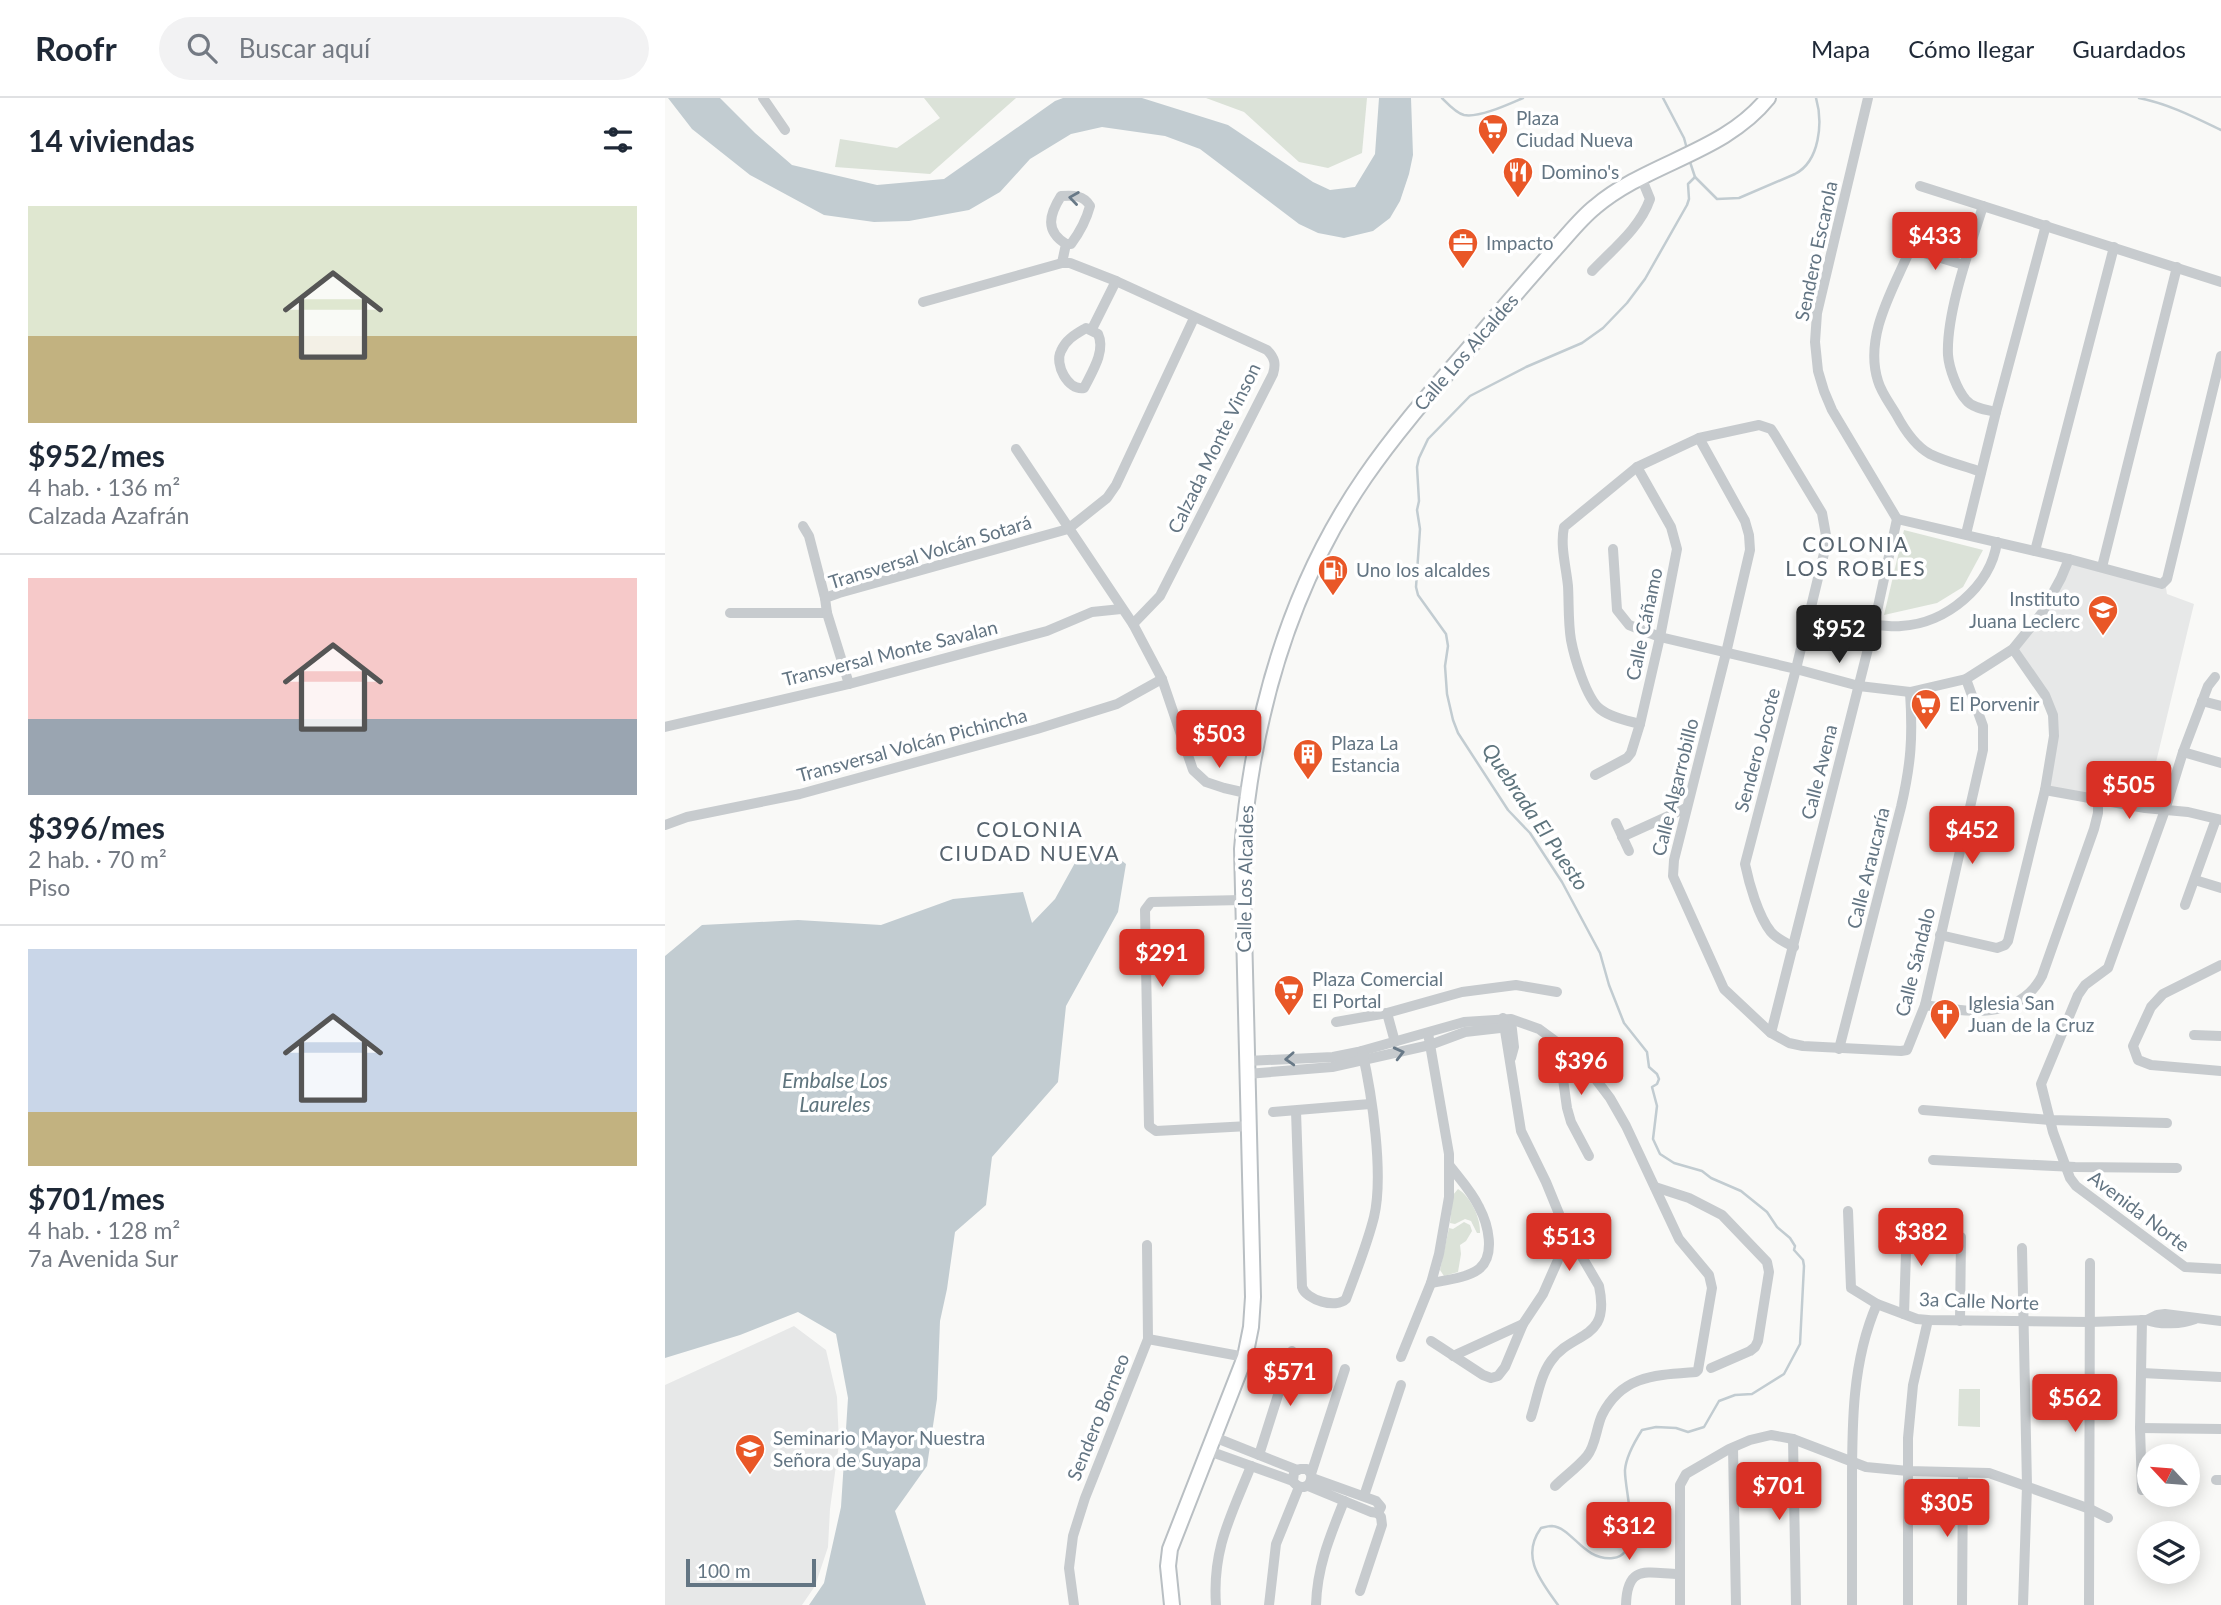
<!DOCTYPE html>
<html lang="es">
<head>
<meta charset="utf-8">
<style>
	body { margin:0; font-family:Lato,sans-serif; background:#f2f2f3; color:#1f2937; height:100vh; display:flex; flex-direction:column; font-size:26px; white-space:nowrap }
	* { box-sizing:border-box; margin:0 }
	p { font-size:23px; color:#747a83 }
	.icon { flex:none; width:38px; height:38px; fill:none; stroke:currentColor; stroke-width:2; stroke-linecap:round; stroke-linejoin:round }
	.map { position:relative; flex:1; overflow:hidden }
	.side { display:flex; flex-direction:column; background:#fff; width:665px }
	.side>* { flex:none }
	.needle { width:46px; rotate:296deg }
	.buttons { position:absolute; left:1472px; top:1346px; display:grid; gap:14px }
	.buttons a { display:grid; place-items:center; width:63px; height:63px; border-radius:50%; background:#fff; box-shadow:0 4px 18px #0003; font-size:35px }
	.scale { position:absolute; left:21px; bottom:18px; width:130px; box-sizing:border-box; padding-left:7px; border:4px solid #637583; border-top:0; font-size:19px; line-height:24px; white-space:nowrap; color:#637583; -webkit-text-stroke:5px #fff; paint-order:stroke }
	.price { position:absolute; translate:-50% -60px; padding:0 16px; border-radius:7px; background:#d93025; color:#fff; font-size:23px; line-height:46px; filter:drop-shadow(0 2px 4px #0008) }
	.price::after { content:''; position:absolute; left:50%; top:42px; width:21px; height:16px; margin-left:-10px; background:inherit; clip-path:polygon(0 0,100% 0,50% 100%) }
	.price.on { background:#222; color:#fff }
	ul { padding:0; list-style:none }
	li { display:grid; align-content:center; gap:14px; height:371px; padding:0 28px }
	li+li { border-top:2px solid #e0e1e3 }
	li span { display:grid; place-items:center; height:217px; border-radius:0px; color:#555 }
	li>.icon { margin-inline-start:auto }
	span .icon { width:126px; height:126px; fill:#fffc; stroke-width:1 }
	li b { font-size:30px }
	h2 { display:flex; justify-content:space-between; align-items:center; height:84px; padding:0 28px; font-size:30px }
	header { display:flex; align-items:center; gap:42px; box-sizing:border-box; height:98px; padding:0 35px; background:#fff; border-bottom:2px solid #e0e1e3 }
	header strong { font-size:33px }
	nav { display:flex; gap:38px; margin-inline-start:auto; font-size:24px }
	.search { width:490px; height:63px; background:#f2f2f3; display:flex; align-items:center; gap:18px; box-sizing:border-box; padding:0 24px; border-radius:38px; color:#747a83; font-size:26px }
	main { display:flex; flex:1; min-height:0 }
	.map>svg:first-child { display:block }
</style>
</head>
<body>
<header>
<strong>Roofr</strong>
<div class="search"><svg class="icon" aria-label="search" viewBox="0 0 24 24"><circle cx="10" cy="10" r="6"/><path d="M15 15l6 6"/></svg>Buscar aquí</div>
<nav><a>Mapa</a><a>Cómo llegar</a><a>Guardados</a></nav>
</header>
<main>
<section class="side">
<h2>14 viviendas<svg class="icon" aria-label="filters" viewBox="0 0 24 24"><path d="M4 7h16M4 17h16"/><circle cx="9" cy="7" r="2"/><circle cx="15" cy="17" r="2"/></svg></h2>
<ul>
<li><span style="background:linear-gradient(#dfe7d0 60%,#c2b280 0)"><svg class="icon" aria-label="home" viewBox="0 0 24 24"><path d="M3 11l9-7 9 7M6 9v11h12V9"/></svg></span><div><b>$952/mes</b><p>4 hab. · 136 m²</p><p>Calzada Azafrán</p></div></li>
<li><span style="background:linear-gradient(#f6c9c9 65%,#9aa5b1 0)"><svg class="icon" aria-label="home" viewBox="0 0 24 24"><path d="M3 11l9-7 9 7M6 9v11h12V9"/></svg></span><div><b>$396/mes</b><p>2 hab. · 70 m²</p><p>Piso</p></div></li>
<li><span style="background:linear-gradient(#c9d6e8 75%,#c2b280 0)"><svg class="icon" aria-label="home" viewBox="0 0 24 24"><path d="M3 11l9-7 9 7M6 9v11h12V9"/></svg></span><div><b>$701/mes</b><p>4 hab. · 128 m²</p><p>7a Avenida Sur</p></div></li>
</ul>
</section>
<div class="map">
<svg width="1556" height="1507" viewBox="0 0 1556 1507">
	<rect width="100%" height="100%" fill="#f9f9f7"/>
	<g fill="#e7e8e8">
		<path d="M1404 461 1500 484 1502 496 1529 506 1480 710 1380 692 1388 617 1347 548 1362 530 1383 499Z"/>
		<path d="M129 1228 161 1252 172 1299 174 1346 165 1411 163 1449 150 1488 137 1507H0V1287Z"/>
	</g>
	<g fill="#dbe2d8">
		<path d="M259 0H351L265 76 170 69 175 41 232 50 275 20Z"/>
		<path d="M541 0H702L697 55 663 70 634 64 579 14Z"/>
		<path d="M1239 432 1318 452 1298 489 1272 505 1219 517Z"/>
		<path d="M793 1091C806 1099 816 1121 815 1135H812L806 1123 800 1121 790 1126 785 1125 788 1097Z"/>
		<path d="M799 1124 805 1127 807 1133 801 1143 795 1147 796 1156 793 1174 779 1178 775 1172 784 1130 788 1131Z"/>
		<path d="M1294 1291H1315V1329L1293 1328Z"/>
	</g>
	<g fill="#c2ccd1">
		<path d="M3 0H55L90 35 127 67 212 87 279 81 390 3 398 0H477L563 27 648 84 665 92 690 89 710 56 714 0H746L748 57 744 76 735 103 725 120 708 133 679 140 653 135 634 126 535 51 500 38 437 29 406 36 365 61 335 94 304 112 244 123 209 124 159 117 85 77 27 31Z"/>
		<path d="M437 747 461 766 453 814 401 908 393 984 327 1059 321 1107 290 1134 282 1191 275 1223 272 1301 262 1368 230 1413 261 1507H144L159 1485 176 1409 183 1300 171 1236 133 1214 75 1237 0 1260V858L37 827 133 822 216 827 288 801 358 794 367 825 390 801 411 763Z"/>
	</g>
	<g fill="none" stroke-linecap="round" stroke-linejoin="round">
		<g stroke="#c2ccd1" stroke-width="2.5">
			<path d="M777 0C783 6 791 15 799 17 814 20 844 6 858 0"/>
			<path d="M998 0 1019 40 1022 51"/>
			<path d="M1474 0C1504 6 1529 19 1556 32"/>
			<path d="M1024 61 1030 79 1052 101 1074 100 1130 76C1155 63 1158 24 1151 0"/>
			<path d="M893 1507C876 1483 855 1459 876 1430 880 1429 883 1428 887 1428 908 1430 918 1463 948 1460 980 1457 959 1392 960 1372 961 1358 970 1343 977 1332L991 1329 1011 1330 1023 1334 1039 1329 1054 1303 1070 1297 1087 1296 1119 1276 1135 1246 1139 1168 1138 1162 1129 1152 1130 1148 1125 1140 1112 1129 1102 1114 1076 1093 1046 1080 1037 1073 1009 1065 995 1056 988 1041 992 1008 987 989 992 986 994 981 992 976 984 969 982 954 959 925 944 887 935 855 897 784 865 735 843 712 793 635 788 622 782 596 780 568 783 548 781 536 753 497 751 489 755 431 752 412 754 403 752 369 754 360 763 341 805 298 861 269 917 245 938 230 962 205 980 181 1022 107 1024 101 1023 86 1030 79"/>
		</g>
		<g stroke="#b9bfc3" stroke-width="18">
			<path id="secondary" d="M507 1507 503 1468 505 1451 580 1259 586 1229 588 1199 577 751C588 618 623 491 700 379 735 328 777 282 817 235 841 207 865 179 890 151 903 137 915 121 930 109 983 64 1059 55 1103 0"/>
		</g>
		<g stroke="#c7cbce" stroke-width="10">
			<path d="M98 0 120 32"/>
			<path d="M1203 0 1152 215 1150 244 1153 273 1159 293 1167 312 1232 421"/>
			<path d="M1255 88 1556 184"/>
			<path d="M1318 108C1305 149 1281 215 1283 257 1284 270 1292 292 1301 302 1307 310 1322 312 1331 314"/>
			<path d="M397 165 401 146H406C415 134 421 123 425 108 419 97 408 97 396 98 384 117 380 133 401 146"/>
			<path d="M1299 167 1249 152 1244 154C1227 193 1199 239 1213 283 1216 294 1225 306 1231 316 1239 331 1250 348 1265 356 1281 364 1300 368 1316 374"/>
			<path d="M927 173C948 151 975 130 985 101L976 79"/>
			<path d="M258 204 397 165H405L451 183 602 252C610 260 611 266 608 276L495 498 468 526"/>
			<path d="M421 230 433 236C441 253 427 274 419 290 403 293 389 266 396 253 401 241 411 236 421 230Z"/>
			<path d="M427 231 451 183"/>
			<path d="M1034 340 1080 423 1084 437 1085 452 1061 555 1009 762 1008 778 1059 891 1106 935 1124 945 1138 948 1236 953 1242 952 1260 907 1318 652V628L1301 581"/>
			<path d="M351 351 468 526 497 581 528 672 541 684 559 690 581 695"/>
			<path d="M1232 421 1404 461 1497 486 1502 481 1556 258"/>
			<path d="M138 428 144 438 160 500"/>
			<path d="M1301 436 1331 314 1381 127"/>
			<path d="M948 451 952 512 964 527 995 539 1131 571 1194 588 1245 594 1301 581 1348 551 1377 515 1396 480 1404 461"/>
			<path d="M1370 453 1449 149"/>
			<path d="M1437 469 1512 169"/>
			<path d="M65 515H162L160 500 174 495 403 431 442 400 451 387 529 220"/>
			<path d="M162 515 184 586"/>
			<path d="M1209 527C1218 527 1228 529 1236 528 1281 526 1326 488 1332 444"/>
			<path d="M1550 579 1543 588 1518 654 1500 712 1443 870 1420 887 1413 897 1376 986 1388 1034 1405 1080 1411 1088 1520 1169 1556 1171"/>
			<path d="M1537 603 1556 608"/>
			<path d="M975 626C962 623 945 619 935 611 921 600 909 558 906 542 903 524 904 505 903 488 901 468 895 448 899 429L972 369 1034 340 1094 327 1106 331 1110 337 1157 415 1162 443 1131 571 1080 766C1084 785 1093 818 1106 834 1112 841 1121 845 1129 849"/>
			<path d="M0 629 184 586 382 533 427 514 456 511"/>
			<path d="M1518 654 1556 665"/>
			<path d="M930 677 962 660 966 655 975 626 995 539 1012 451 1006 429 972 369"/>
			<path d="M1380 692 1480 710 1523 714 1556 722"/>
			<path d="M951 725 964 753"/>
			<path d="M0 727 22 719 135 696 372 631 452 606 497 581"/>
			<path d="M957 739 1021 710"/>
			<path d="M1530 782 1556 790"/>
			<path d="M577 802 486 804 480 812 484 1028 491 1033 584 1028"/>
			<path d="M1520 807 1551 721"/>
			<path d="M1275 837 1332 850 1340 847 1343 843 1380 692 1389 638 1388 617 1380 597 1348 551"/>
			<path d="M1556 867 1498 896 1486 909 1468 948 1473 962 1486 967 1556 973"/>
			<path d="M1260 907C1302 915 1354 922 1377 878L1429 731 1433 715V701"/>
			<path d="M722 915 730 944"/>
			<path d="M846 923 849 949 846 960"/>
			<path d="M671 924 722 915 797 894 851 887 892 894"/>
			<path d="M1106 935 1209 527 1232 421"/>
			<path d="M1529 937 1556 938"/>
			<path d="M893 945 902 1010 906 1024 924 1058"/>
			<path d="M1174 951 1236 709C1246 666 1248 639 1245 594"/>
			<path d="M582 963 668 959 693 954 799 924 846 921 874 931 893 945 926 975 945 1000 961 1028 1014 1141 1044 1177 1047 1190 1033 1272 1031 1274C991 1277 957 1277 937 1317 931 1330 931 1347 922 1358 913 1369 900 1378 890 1388"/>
			<path d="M582 976 667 969 765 947 800 934 844 929"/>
			<path d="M1258 1012 1385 1022 1502 1025"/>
			<path d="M631 1013 637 1189C641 1202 671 1211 681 1201 691 1174 702 1147 709 1119 719 1077 707 996 697 953"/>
			<path d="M608 1014 705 1006"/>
			<path d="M1268 1062 1410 1069 1512 1070"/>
			<path d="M990 1089 1024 1100 1057 1117 1102 1164 1104 1174 1093 1243 1090 1249 1085 1253 1046 1270"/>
			<path d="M1183 1113 1186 1190 1212 1206 1252 1221 1263 1222 1425 1224 1482 1222C1495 1227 1517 1226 1530 1221"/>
			<path d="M1357 1150 1362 1388 1358 1507"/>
			<path d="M766 1185C781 1182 802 1180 814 1171 831 1157 823 1126 814 1109 807 1094 795 1081 785 1068"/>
			<path d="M1239 1216 1242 1124"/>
			<path d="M1482 1222 1492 1217 1500 1216 1556 1223"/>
			<path d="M1295 1223 1296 1139"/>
			<path d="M483 1241 580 1259"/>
			<path d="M766 1243 818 1277 826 1280 833 1278 840 1269 858 1226 878 1196 893 1162 899 1128 881 1084 856 1033 838 920"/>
			<path d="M788 1258 858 1226"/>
			<path d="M736 1259 766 1185 774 1156 784 1099V1056L763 935"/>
			<path d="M1477 1275 1556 1279"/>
			<path d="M866 1319C872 1301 875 1278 886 1263 908 1232 946 1244 934 1188L899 1128"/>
			<path d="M1475 1330 1556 1331"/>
			<path d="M549 1339 632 1372"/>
			<path d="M1128 1341 1131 1507"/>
			<path d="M1068 1350 1071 1507"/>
			<path d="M544 1353 628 1383"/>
			<path d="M594 1357 627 1253"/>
			<path d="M646 1376 642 1371H635L629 1374 628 1383C635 1394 648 1389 646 1376L680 1271"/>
			<path d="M1551 1382H1556"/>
			<path d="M643 1388 706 1414 713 1415 716 1409 711 1403 647 1380"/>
			<path d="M1477 1392 1475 1330 1477 1222"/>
			<path d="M699 1398 736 1287"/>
			<path d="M695 1493 717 1427 716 1419 713 1415"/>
			<path d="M409 1507 404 1470 408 1438 420 1400 483 1241 482 1147"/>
			<path d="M551 1507C547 1451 566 1418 586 1368"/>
			<path d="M604 1507 611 1446 634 1389"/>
			<path d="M651 1507C652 1469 665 1438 679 1403"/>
			<path d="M961 1507C962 1466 981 1475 1014 1476"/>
			<path d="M1015 1507V1387L1021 1376 1064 1351 1085 1342 1106 1337 1128 1341 1201 1369 1243 1373 1324 1375 1425 1411 1443 1420"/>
			<path d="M1187 1507C1187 1470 1187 1432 1187 1395 1187 1331 1186 1265 1212 1206"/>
			<path d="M1243 1507V1340L1248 1287 1263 1222"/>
			<path d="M1297 1507 1298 1375"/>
			<path d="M1424 1507 1425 1165"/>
		</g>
		<use href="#secondary" stroke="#fff" stroke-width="14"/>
	</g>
	<defs><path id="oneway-chevron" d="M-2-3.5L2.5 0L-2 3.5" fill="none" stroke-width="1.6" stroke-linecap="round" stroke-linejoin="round" transform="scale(1.75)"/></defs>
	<g stroke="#687987">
		<use href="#oneway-chevron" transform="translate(409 100) rotate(-172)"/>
		<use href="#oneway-chevron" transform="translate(734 955) rotate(-14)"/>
		<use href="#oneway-chevron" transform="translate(625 961) rotate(177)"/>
	</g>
	<defs>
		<g id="supermarket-pin" transform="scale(1.575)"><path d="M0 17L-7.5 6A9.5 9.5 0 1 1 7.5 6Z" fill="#e95727" stroke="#fff"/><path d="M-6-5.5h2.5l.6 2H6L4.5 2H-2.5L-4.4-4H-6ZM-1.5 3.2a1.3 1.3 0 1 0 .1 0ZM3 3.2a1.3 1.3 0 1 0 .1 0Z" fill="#fff"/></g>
		<g id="restaurant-pin" transform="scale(1.575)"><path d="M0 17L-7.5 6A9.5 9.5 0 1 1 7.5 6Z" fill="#e95727" stroke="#fff"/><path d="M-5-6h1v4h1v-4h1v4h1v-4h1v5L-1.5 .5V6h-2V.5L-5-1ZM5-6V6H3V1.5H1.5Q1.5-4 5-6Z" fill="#fff"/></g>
		<g id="office-pin" transform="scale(1.575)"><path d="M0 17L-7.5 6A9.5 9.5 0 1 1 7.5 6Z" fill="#e95727" stroke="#fff"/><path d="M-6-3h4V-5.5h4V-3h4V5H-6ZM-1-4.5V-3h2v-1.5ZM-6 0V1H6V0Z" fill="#fff"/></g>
		<g id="fuel-pin" transform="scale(1.575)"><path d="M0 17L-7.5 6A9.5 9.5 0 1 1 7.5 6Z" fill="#e95727" stroke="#fff"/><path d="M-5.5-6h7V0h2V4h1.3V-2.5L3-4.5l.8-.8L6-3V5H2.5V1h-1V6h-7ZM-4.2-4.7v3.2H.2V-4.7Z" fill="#fff"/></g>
		<g id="school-pin" transform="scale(1.575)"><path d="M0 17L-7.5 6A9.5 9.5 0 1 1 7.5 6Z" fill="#e95727" stroke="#fff"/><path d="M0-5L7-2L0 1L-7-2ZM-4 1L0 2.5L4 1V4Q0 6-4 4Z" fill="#fff"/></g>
		<g id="building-pin" transform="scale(1.575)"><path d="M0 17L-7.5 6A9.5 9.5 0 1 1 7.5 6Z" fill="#e95727" stroke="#fff"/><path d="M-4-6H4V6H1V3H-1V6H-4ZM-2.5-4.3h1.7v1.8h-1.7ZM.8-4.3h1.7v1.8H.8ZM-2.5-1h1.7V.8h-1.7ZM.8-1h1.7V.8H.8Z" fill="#fff"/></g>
		<g id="church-pin" transform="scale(1.575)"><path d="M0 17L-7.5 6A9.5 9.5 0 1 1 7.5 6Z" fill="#e95727" stroke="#fff"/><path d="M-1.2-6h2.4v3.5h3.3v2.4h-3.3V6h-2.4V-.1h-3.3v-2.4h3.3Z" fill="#fff"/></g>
		<g id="university-pin" transform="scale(1.575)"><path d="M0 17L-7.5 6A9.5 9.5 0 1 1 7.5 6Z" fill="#e95727" stroke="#fff"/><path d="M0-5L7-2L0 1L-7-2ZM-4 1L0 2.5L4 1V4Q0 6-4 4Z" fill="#fff"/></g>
	</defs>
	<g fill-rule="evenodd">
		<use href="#supermarket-pin" x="828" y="31"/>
		<use href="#restaurant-pin" x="853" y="74"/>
		<use href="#office-pin" x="798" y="145"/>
		<use href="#fuel-pin" x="668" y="472"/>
		<use href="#school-pin" x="1438" y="512"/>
		<use href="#supermarket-pin" x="1261" y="606"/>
		<use href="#building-pin" x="643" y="656"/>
		<use href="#supermarket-pin" x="624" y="892"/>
		<use href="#church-pin" x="1280" y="916"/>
		<use href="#university-pin" x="85" y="1351"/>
	</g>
	<g text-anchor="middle" stroke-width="7" stroke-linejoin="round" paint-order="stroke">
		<g font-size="19" fill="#637583" stroke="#fff" text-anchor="start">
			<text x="851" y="27">Plaza<tspan x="851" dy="22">Ciudad Nueva</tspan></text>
			<text x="876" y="81">Domino's</text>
			<text x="821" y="152">Impacto</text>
			<text x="691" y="479">Uno los alcaldes</text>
			<text x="1415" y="508" text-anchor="end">Instituto<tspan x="1415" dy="22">Juana Leclerc</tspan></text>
			<text x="1284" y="613">El Porvenir</text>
			<text x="666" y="652">Plaza La<tspan x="666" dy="22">Estancia</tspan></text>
			<text x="647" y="888">Plaza Comercial<tspan x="647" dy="22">El Portal</tspan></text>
			<text x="1303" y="912">Iglesia San<tspan x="1303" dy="22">Juan de la Cruz</tspan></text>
			<text x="108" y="1347">Seminario Mayor Nuestra<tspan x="108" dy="22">Señora de Suyapa</tspan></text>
		</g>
		<g font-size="19" fill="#637583" stroke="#fff">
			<text transform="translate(1151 153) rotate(-78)" y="7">Sendero Escarola</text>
			<text transform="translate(801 254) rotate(-49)" y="7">Calle Los Alcaldes</text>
			<text transform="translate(549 350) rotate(-64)" y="7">Calzada Monte Vinson</text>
			<text transform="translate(265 454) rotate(-17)" y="7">Transversal Volcán Sotará</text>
			<text transform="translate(979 526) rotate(-78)" y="7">Calle Cáñamo</text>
			<text transform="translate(225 555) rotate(-14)" y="7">Transversal Monte Savalan</text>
			<text transform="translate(247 647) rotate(-15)" y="7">Transversal Volcán Pichincha</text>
			<text transform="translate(1092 652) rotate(-75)" y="7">Sendero Jocote</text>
			<text transform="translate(1154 674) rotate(-76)" y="7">Calle Avena</text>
			<text transform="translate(1010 689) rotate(-76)" y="7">Calle Algarrobillo</text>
			<text transform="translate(1203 770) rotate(-76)" y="7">Calle Araucaría</text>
			<text transform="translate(580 781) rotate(-89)" y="7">Calle Los Alcaldes</text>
			<text transform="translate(1250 864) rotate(-76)" y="7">Calle Sándalo</text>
			<text transform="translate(1474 1113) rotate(37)" y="7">Avenida Norte</text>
			<text transform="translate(1314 1203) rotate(2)" y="7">3a Calle Norte</text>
			<text transform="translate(433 1319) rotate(-68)" y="7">Sendero Borneo</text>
		</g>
		<g font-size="21" letter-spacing="2" fill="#56636e" stroke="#fff">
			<text x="1191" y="454">COLONIA<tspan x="1191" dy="24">LOS ROBLES</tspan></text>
			<text x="365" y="739">COLONIA<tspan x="365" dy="24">CIUDAD NUEVA</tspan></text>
		</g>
		<g font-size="21" font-style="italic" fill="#5e747d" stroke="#fff">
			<text transform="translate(870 719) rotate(56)" y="7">Quebrada El Puesto</text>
			<text x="170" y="990">Embalse Los<tspan x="170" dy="24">Laureles</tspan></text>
		</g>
	</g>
</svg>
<div class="buttons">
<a><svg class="needle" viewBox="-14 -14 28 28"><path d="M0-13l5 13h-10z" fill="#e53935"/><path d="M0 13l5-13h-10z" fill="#747a83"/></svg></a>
<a><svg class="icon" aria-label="layers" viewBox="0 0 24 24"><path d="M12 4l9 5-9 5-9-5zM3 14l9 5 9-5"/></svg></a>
</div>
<div class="scale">100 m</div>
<b class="price" style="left:1270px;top:174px">$433</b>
<b class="price on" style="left:1174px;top:567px">$952</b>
<b class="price" style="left:554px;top:672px">$503</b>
<b class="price" style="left:1464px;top:723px">$505</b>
<b class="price" style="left:1307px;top:768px">$452</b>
<b class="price" style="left:497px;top:891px">$291</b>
<b class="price" style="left:916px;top:999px">$396</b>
<b class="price" style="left:1256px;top:1170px">$382</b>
<b class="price" style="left:904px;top:1175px">$513</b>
<b class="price" style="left:625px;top:1310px">$571</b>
<b class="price" style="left:1410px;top:1336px">$562</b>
<b class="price" style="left:1114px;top:1424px">$701</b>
<b class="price" style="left:1282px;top:1441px">$305</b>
<b class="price" style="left:964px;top:1464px">$312</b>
</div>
</main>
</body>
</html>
